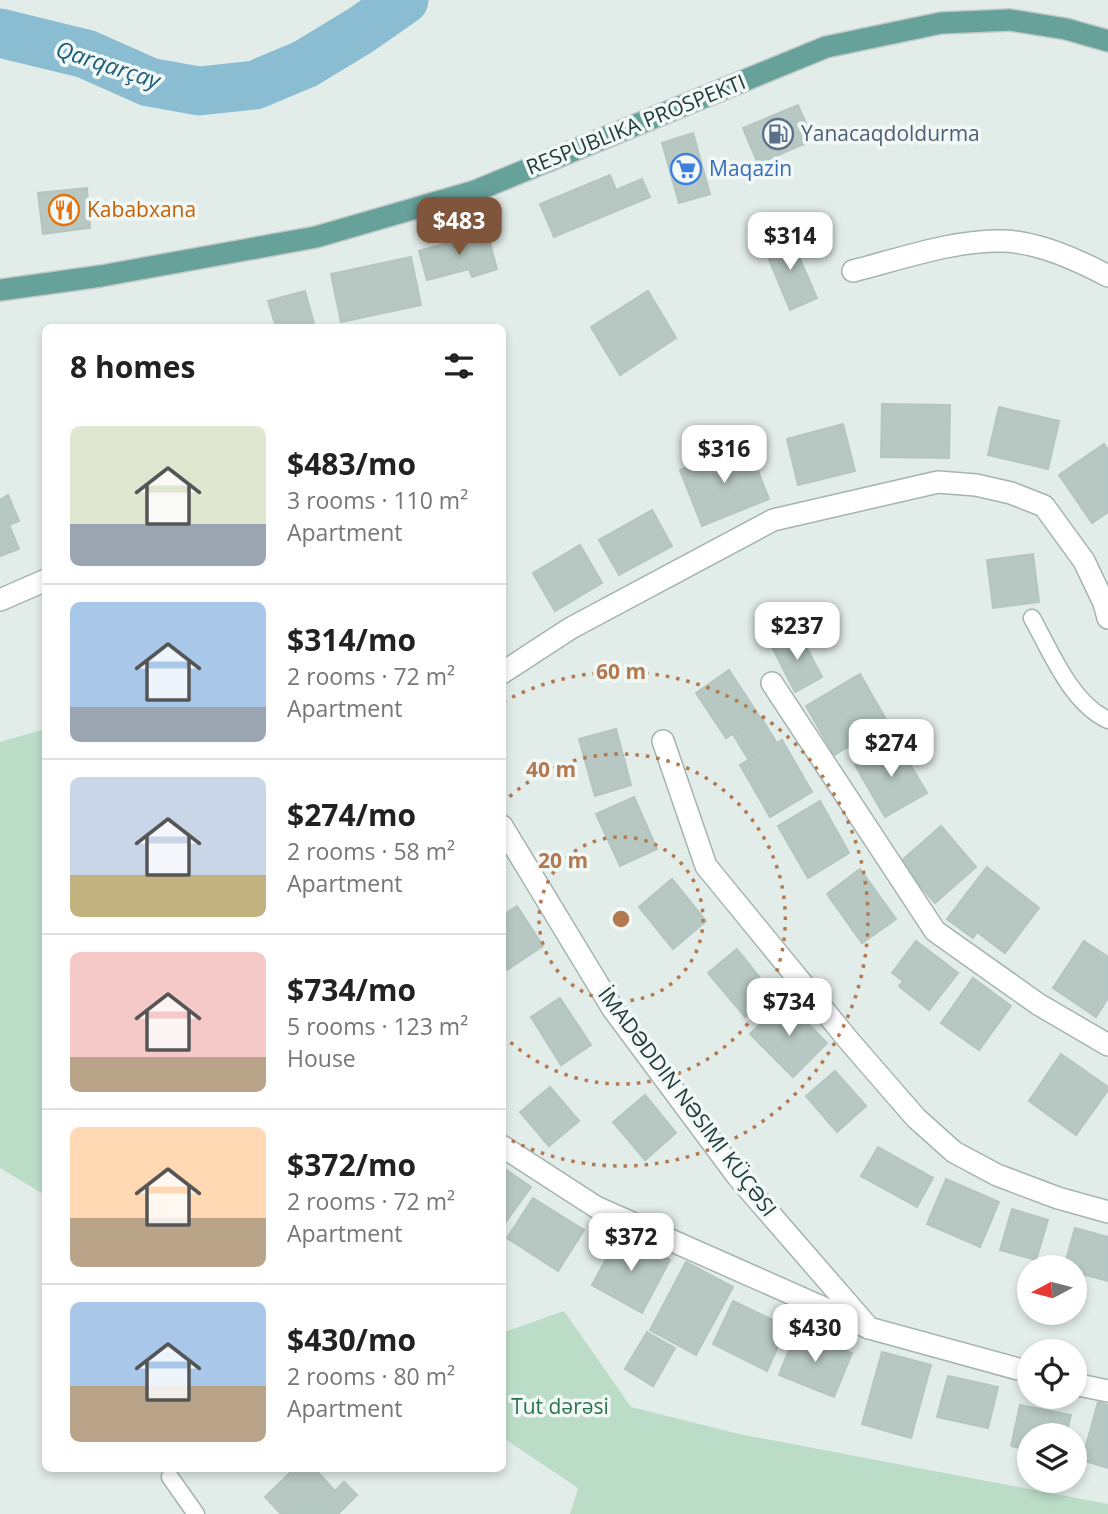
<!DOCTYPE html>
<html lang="en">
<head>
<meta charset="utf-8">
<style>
	body { margin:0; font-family:"Open Sans",sans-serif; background:#f2f2f2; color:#222; height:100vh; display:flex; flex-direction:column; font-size:26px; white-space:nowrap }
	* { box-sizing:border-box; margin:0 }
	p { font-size:23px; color:#767676 }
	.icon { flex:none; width:38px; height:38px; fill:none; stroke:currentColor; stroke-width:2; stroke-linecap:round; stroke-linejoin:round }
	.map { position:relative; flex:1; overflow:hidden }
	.panel { position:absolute; left:42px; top:324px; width:464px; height:1148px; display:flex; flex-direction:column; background:#fff; border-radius:10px; box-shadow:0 4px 10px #0003 }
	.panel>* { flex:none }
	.needle { width:46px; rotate:263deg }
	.controls { position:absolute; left:1017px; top:1255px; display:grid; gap:14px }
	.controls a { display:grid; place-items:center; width:70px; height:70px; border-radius:50%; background:#fff; box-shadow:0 4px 10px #0003; font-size:35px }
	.price { position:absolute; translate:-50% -60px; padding:0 16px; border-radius:14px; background:#fff; color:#222; font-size:23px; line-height:46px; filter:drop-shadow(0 2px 4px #0008) }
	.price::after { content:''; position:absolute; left:50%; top:42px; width:21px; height:16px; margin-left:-10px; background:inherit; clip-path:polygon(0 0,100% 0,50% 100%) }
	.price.on { background:#7f553b; color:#fff }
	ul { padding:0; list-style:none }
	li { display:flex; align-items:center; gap:21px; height:175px; padding:0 28px }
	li+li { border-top:2px solid #e0e0e0 }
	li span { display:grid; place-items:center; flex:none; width:196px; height:140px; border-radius:10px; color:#555 }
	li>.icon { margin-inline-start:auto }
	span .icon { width:84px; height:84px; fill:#fffc; stroke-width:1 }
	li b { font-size:30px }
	h2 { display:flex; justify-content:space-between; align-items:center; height:84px; padding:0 28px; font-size:30px }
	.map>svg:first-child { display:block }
</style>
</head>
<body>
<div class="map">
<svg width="1108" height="1514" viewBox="0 0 1108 1514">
	<rect width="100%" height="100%" fill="#e2ece9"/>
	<g fill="#bbddc8">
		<path d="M45 729H46L45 1195 0 1168V742Z"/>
		<path d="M564 1311 631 1407 739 1434 1108 1504V1514H570L578 1488 502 1437V1333Z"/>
	</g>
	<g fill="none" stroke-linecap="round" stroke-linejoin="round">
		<path stroke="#8abdd1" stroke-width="49" d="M0 33 86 54 149 82 199 91 255 85 305 64 361 30 404 0"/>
	</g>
	<g fill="#b7c7c2" stroke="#b4c6c1" stroke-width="2">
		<path d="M798 105 813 140 758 164 743 128Z"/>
		<path d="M693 133 710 194 679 203 662 143Z"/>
		<path d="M610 175 616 190 642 179 650 197 554 237 540 204Z"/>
		<path d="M87 188 90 228 43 234 38 193Z"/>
		<path d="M487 232 497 269 472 277 469 269 427 280 419 251Z"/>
		<path d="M789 234 817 298 790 310 763 245Z"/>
		<path d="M411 257 421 305 341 322 331 274Z"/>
		<path d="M305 291 315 327H276L268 301Z"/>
		<path d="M648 291 676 338 620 375 591 327Z"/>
		<path d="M882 404 950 405 949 458 881 457Z"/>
		<path d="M999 407 1059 421 1048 469 988 455Z"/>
		<path d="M843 424 855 471 798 485 787 439Z"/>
		<path d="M747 443 769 499 702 526 680 470Z"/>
		<path d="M1104 444 1108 450V512L1092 523 1059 475Z"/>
		<path d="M8 495 19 521 9 525 19 549 0 556V500Z"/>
		<path d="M652 510 672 546 619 575 599 540Z"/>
		<path d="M580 545 602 583 555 611 533 573Z"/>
		<path d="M1033 554 1039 602 993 608 987 560Z"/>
		<path d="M799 633 822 677 795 692 772 647Z"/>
		<path d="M729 670 759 716 726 738 696 693Z"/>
		<path d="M860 674 888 723 834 755 806 706Z"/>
		<path d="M761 717 776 742 748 759 733 734Z"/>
		<path d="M616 729 631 785 595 796 579 739Z"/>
		<path d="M782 740 812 792 770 817 740 765Z"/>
		<path d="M896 741 927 793 885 817 855 765Z"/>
		<path d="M634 797 657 849 620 866 596 814Z"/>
		<path d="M820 801 849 853 808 878 778 826Z"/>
		<path d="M941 826 976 867 935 903 900 862Z"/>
		<path d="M987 867 1039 908 1005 953 977 932 973 938 947 919Z"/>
		<path d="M860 869 896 919 862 943 827 894Z"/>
		<path d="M672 879 706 921 673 949 639 907Z"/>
		<path d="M517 906 543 946 507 970 502 963V916Z"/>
		<path d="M916 941 958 973 929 1010 899 986 903 981 892 973Z"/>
		<path d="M1084 941 1108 957V998L1096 1017 1053 988Z"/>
		<path d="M737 949 773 994 745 1017 708 973Z"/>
		<path d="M973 978 1011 1006 979 1050 941 1023Z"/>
		<path d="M560 998 591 1045 561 1065 531 1017Z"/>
		<path d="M785 1000 827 1043 793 1077 750 1034Z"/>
		<path d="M1061 1054 1108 1087V1090L1076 1135 1029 1101Z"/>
		<path d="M835 1071 866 1106 837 1132 806 1096Z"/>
		<path d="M550 1087 579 1121 549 1146 520 1112Z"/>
		<path d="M645 1095 676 1133 645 1160 613 1122Z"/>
		<path d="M878 1147 933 1178 917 1207 861 1176Z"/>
		<path d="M502 1167 531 1187 502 1227Z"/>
		<path d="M946 1179 999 1202 980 1247 927 1224Z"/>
		<path d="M533 1198 584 1230 558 1271 507 1238Z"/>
		<path d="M1012 1209 1048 1220 1036 1260 1000 1250Z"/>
		<path d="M1075 1228 1108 1237V1281L1074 1272V1267H1064Z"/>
		<path d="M620 1233 670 1260 642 1313 592 1285Z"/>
		<path d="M686 1262 733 1287 696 1355 650 1330Z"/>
		<path d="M733 1301 787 1327 767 1371 713 1344Z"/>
		<path d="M797 1330 852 1353 834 1397 779 1375Z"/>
		<path d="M647 1332 675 1348 653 1386 625 1369Z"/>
		<path d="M882 1352 931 1365 911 1438 862 1424Z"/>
		<path d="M948 1376 998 1387 988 1428 937 1417Z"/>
		<path d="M1098 1402 1108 1405V1468L1082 1460Z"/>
		<path d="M1020 1405 1071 1415 1066 1435H1029V1450L1011 1446Z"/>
		<path d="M295 1468H314L335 1491 344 1482 357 1495 338 1514H281L265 1497Z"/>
	</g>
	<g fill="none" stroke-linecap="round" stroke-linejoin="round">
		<g stroke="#a5b4b1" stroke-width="19">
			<g id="service">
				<path d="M1032 618C1051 652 1071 703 1108 720"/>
				<path d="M170 1477 196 1514"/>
			</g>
		</g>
		<g stroke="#a5b4b1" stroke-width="24">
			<g id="minor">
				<path d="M853 271C900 259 954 240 1001 241 1036 241 1078 260 1108 276"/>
				<path d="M0 600 46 580"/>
				<path d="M502 673 571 628 773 520 938 482 976 485 1011 493 1044 506 1084 561 1104 603 1108 618"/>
				<path d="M772 683 935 931 1038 1004 1108 1045"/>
				<path d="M663 741 706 866 850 1042 916 1118 954 1152 997 1175 1058 1198 1108 1212"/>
				<path d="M502 826 613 1009 738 1177 869 1328"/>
				<path d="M502 1146 596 1207 869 1328 1029 1372"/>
				<path d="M1074 1384 1108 1391"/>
			</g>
		</g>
		<g stroke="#c1c9c8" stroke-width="24">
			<path id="primary" d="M0 290 101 276 316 237 475 191 826 47 941 23 1010 20 1066 29 1108 41"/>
		</g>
		<use href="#service" stroke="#fff" stroke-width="16"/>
		<use href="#minor" stroke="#fff" stroke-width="21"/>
		<use href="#primary" stroke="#66a19a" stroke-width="21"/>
	</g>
	<g fill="none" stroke="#b37950" stroke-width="3.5" stroke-dasharray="3.5 7">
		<circle cx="621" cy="919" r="82"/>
		<path d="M502 804A165 165 0 1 1 502 1034"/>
		<path d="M503 702A247 247 0 1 1 503 1136"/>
	</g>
	<defs>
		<g id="fuel-ring" transform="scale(1.575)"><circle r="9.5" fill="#f2f8f6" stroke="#5c6f8a" stroke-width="1.5"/><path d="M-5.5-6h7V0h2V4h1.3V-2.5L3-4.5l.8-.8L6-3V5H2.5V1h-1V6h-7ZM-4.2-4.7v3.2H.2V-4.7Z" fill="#5c6f8a"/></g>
		<g id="supermarket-ring" transform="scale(1.575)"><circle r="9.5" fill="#f2f8f6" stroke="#3f7fe0" stroke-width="1.5"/><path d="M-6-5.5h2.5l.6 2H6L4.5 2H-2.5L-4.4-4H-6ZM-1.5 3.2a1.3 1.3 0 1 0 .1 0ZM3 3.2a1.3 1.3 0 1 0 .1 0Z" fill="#3f7fe0"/></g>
		<g id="restaurant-ring" transform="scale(1.575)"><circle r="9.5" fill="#f2f8f6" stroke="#e8710a" stroke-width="1.5"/><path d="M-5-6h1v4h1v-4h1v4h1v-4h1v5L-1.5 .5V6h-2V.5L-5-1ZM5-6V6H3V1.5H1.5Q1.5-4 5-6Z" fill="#e8710a"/></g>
	</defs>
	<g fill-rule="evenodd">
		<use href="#fuel-ring" x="778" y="134"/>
		<use href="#supermarket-ring" x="686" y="169"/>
		<use href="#restaurant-ring" x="64" y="210"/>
	</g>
	<g text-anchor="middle" stroke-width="7" stroke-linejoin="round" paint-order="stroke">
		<g font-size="21" fill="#223d39" stroke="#f2f8f6">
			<text transform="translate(636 125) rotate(-22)" y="7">RESPUBLIKA PROSPEKTI</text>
			<text transform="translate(687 1102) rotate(53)" y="7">İMADƏDDIN NƏSIMI KÜÇƏSI</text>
		</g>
		<g font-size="21" fill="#4e5e75" stroke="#f2f8f6" text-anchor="start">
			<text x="801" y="141">Yanacaqdoldurma</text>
		</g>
		<g font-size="21" fill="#366cbe" stroke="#f2f8f6" text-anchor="start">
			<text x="709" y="176">Maqazin</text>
		</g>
		<g font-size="21" fill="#c56008" stroke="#f2f8f6" text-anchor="start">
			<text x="87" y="217">Kababxana</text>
		</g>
		<g font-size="21" fill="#2c7451" stroke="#f2f8f6">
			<text x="560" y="1414">Tut dərəsi</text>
		</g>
		<g font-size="23" font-style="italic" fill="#1c5d79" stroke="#f2f8f6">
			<text transform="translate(108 65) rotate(18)" y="8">Qarqarçay</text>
		</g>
	</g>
	<circle cx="621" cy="919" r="10" fill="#b37950" stroke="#f2f8f6" stroke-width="3.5"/>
	<g font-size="21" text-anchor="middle" font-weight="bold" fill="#b37950" stroke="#f2f8f6" stroke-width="7" stroke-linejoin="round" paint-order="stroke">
		<text x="621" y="679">60 m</text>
		<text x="551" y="777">40 m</text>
		<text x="563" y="868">20 m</text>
	</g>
</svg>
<div class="controls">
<a><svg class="needle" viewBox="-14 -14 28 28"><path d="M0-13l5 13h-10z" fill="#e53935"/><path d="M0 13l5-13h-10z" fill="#767676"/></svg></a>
<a><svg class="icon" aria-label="locate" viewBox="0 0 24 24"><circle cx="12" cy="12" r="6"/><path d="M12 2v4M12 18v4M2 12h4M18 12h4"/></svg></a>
<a><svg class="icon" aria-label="layers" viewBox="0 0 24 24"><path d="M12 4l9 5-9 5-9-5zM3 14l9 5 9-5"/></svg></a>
</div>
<b class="price on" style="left:459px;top:257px">$483</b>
<b class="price" style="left:790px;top:272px">$314</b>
<b class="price" style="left:724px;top:485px">$316</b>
<b class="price" style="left:797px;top:662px">$237</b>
<b class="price" style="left:891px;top:779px">$274</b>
<b class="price" style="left:789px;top:1038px">$734</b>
<b class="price" style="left:631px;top:1273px">$372</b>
<b class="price" style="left:815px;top:1364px">$430</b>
<section class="panel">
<h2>8 homes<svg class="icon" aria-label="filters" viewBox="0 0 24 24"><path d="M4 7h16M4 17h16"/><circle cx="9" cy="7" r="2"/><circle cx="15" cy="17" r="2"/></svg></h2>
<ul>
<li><span style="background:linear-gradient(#dfe7d0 70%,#9aa5b1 0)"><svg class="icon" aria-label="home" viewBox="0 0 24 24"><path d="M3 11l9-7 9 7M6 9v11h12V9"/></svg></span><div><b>$483/mo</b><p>3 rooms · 110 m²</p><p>Apartment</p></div></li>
<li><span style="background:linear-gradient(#a9c7e8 75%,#9aa5b1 0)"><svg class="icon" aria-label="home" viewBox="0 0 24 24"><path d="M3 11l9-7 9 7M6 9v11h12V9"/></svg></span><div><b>$314/mo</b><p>2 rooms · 72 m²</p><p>Apartment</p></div></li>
<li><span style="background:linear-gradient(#c9d6e8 70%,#c2b280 0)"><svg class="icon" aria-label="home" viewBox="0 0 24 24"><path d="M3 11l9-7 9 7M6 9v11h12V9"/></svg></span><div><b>$274/mo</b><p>2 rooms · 58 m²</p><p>Apartment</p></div></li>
<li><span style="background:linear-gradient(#f6c9c9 75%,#b9a48a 0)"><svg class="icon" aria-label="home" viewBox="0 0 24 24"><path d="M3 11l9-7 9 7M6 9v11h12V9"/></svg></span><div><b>$734/mo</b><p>5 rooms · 123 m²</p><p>House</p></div></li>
<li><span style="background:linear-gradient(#ffd9b3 65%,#b9a48a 0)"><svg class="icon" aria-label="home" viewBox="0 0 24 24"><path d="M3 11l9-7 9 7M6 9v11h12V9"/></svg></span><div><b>$372/mo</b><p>2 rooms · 72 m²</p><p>Apartment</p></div></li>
<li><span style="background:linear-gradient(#a9c7e8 60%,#b9a48a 0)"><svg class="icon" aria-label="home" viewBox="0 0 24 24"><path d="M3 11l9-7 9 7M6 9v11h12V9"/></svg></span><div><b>$430/mo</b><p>2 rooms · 80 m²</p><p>Apartment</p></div></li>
</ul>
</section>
</div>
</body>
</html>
